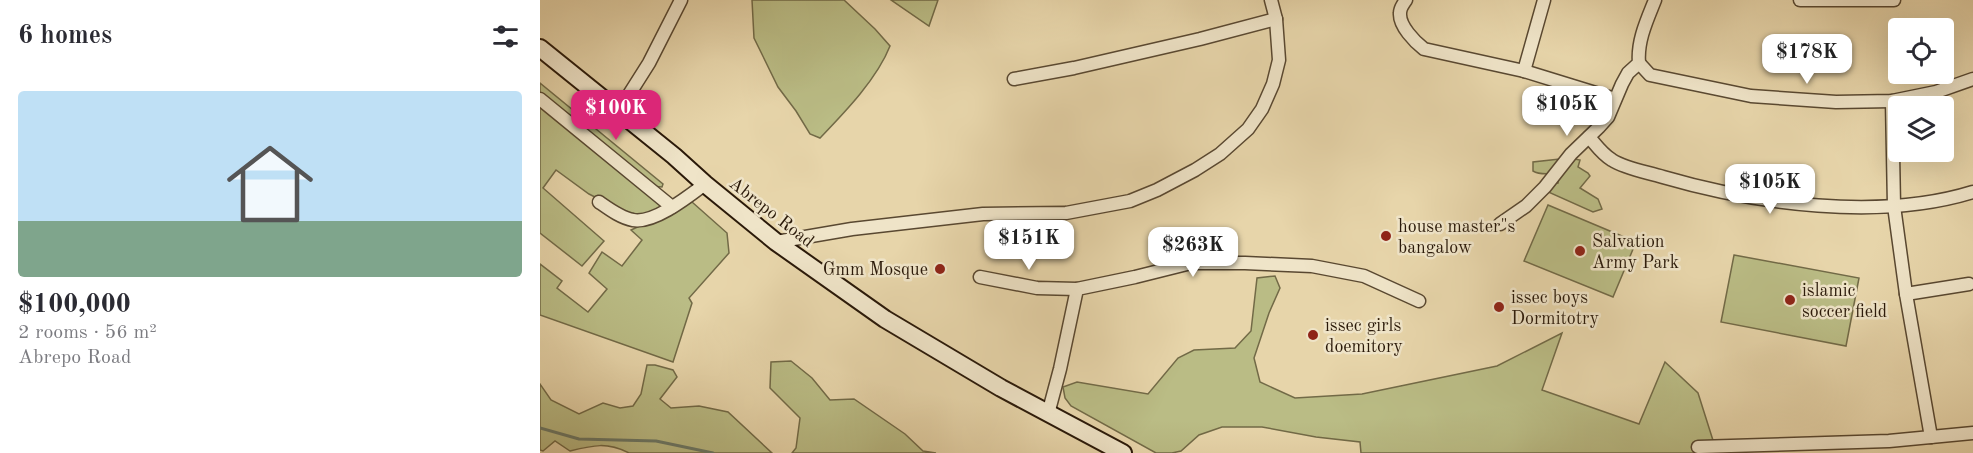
<!DOCTYPE html>
<html lang="en">
<head>
<meta charset="utf-8">
<style>
	body { margin:0; font-family:"Old Standard TT",serif; background:#f7f7f7; color:#2b2b33; height:100vh; display:flex; flex-direction:column; font-size:22px; white-space:nowrap }
	* { box-sizing:border-box; margin:0 }
	p { font-size:20px; color:#7c7c81 }
	.icon { flex:none; width:33px; height:33px; fill:none; stroke:currentColor; stroke-width:2; stroke-linecap:round; stroke-linejoin:round }
	.map { position:relative; flex:1; overflow:hidden }
	.details { display:flex; flex-direction:column; background:#fff; width:540px }
	.details>* { flex:none }
	.fabs { position:absolute; left:1348px; top:18px; display:grid; gap:12px }
	.fabs a { display:grid; place-items:center; width:66px; height:66px; border-radius:6px; background:#fff; box-shadow:0 6px 24px #0002; font-size:30px }
	.price { position:absolute; translate:-50% -51px; padding:0 14px; border-radius:12px; background:#fff; color:#222; font-size:20px; line-height:39px; filter:drop-shadow(0 2px 3px #0008) }
	.price::after { content:''; position:absolute; left:50%; top:36px; width:18px; height:14px; margin-left:-9px; background:inherit; clip-path:polygon(0 0,100% 0,50% 100%) }
	.price.current { background:#db2777; color:#fff }
	ul { padding:0; list-style:none }
	li { display:grid; align-content:center; gap:12px; height:318px; padding:0 18px }
	li span { display:grid; place-items:center; height:186px; border-radius:6px; color:#555 }
	li>.icon { margin-inline-start:auto }
	span .icon { width:108px; height:108px; fill:#fffc; stroke-width:1 }
	li b { font-size:26px }
	h2 { display:flex; justify-content:space-between; align-items:center; height:72px; padding:0 18px; font-size:26px }
	main { display:flex; flex:1; min-height:0 }
	.map>svg:first-child { display:block }
</style>
</head>
<body>
<main>
<section class="details">
<h2>6 homes<svg class="icon" aria-label="filters" viewBox="0 0 24 24"><path d="M4 7h16M4 17h16"/><circle cx="9" cy="7" r="2"/><circle cx="15" cy="17" r="2"/></svg></h2>
<ul>
<li><span style="background:linear-gradient(#bfe0f5 70%,#7fa58c 0)"><svg class="icon" aria-label="home" viewBox="0 0 24 24"><path d="M3 11l9-7 9 7M6 9v11h12V9"/></svg></span><div><b>$100,000</b><p>2 rooms · 56 m²</p><p>Abrepo Road</p></div></li>
</ul>
</section>
<div class="map">
<svg width="1433" height="453" viewBox="0 0 1433 453">
	<rect width="100%" height="100%" fill="#e7d5aa"/>
	<filter id="stains"><feTurbulence type="fractalNoise" baseFrequency=".00333" numOctaves="4"/><feColorMatrix values="0 0 0 0 .2 0 0 0 0 .09 0 0 0 0 .02 0 0 0 .5 -.17"/></filter>
	<radialGradient id="worn" r=".72"><stop offset=".6" stop-color="#630" stop-opacity="0"/><stop offset="1" stop-color="#630" stop-opacity=".3"/></radialGradient>
	<g fill="#babc85" stroke="#726a47" stroke-width="1.5">
		<path d="M212 0H304L335 29 350 46C337 79 305 112 280 138L270 134 256 111 238 87 214 38Z"/>
		<path d="M351 0H398L389 26Z"/>
		<path d="M0 83 123 184 122 187 111 186 0 95Z"/>
		<path d="M0 106 123 204 120 208 96 218 49 194 16 170 3 188 64 241 42 266 0 233Z"/>
		<path d="M1029 158 1040 160 1038 167 1048 173 1050 176 1040 188 1058 199 1062 209 1053 212 1006 191 1010 184 1018 183 1019 175C1009 172 1001 176 993 171V162Z"/>
		<path d="M152 202 187 233 189 253 149 298 152 303 133 362 0 315V264L22 281 17 288 48 312 67 289 49 273 62 252 82 266 102 240 91 230Z"/>
		<path d="M1008 205 1096 242 1073 297 984 261Z"/>
		<path d="M1194 255 1319 278 1306 346 1181 322Z"/>
		<path d="M735 276 740 288 729 313 714 358 720 382 755 398 822 394 957 366 1022 333 1002 390 1099 424 1125 362 1158 393 1177 453H821L820 442 776 437 722 427H682L659 435 641 451 632 453H616L531 406 525 398 523 387 537 382 608 394 638 358 654 350 695 348 711 331 717 278Z"/>
		<path d="M251 361 272 378 290 400 314 399 365 434 383 451 396 453H252L256 448 260 418 230 388 231 362Z"/>
		<path d="M107 365H115L133 370 137 377 120 399 131 408 159 406 188 412 232 453H89C67 442 54 445 30 451L15 441 3 451 0 450V384L11 400 39 414 63 403 80 408 93 406 101 394Z"/>
	</g>
	<g fill="none" stroke-linecap="round" stroke-linejoin="round">
		<path stroke="#6b7968" stroke-width="3" d="M0 428 39 439 116 441 173 453"/>
		<g stroke="#594831" stroke-width="15">
			<g id="minor">
				<path d="M866 0C863 4 860 9 860 13 859 26 875 42 884 49L984 71 1075 99"/>
				<path d="M1260 0H1354"/>
				<path d="M1099 63 1110 75 1211 96 1296 102 1352 101 1396 92 1433 79"/>
				<path d="M984 71 1004 0"/>
				<path d="M474 79 534 68 660 39 736 19"/>
				<path d="M0 99 132 207"/>
				<path d="M1352 101 1354 206 1366 294 1391 437"/>
				<path d="M78 112 109 63 141 0"/>
				<path d="M1049 137C1056 145 1062 154 1072 160 1086 169 1107 172 1123 177 1216 204 1340 221 1433 192"/>
				<path d="M59 202C69 209 81 218 93 220 114 224 149 196 165 184"/>
				<path d="M960 224 986 206 1005 187 1031 154 1059 127 1068 117 1082 84 1088 73 1099 63C1097 41 1107 20 1115 0"/>
				<path d="M236 242 312 229 443 214 526 213 590 201 617 190 655 170 680 154 708 129 722 109 733 84 739 60 736 19 731 0"/>
				<path d="M440 277 497 288 537 289"/>
				<path d="M1366 294 1429 284"/>
				<path d="M508 414 520 369 537 289 595 277 651 263H705L772 266 824 276 879 301"/>
				<path d="M1158 447 1349 441 1433 433"/>
			</g>
		</g>
		<g stroke="#2a1909" stroke-width="20">
			<path id="secondary" d="M0 48 134 156 165 184 236 242 345 319 461 388 583 453"/>
		</g>
		<use href="#minor" stroke="#efe4c8" stroke-width="12"/>
		<use href="#secondary" stroke="#efe4c8" stroke-width="16"/>
	</g>
	<g fill="#8f2418" stroke="#efe4c8" stroke-width="2">
		<circle cx="846" cy="236" r="6"/>
		<circle cx="1040" cy="251" r="6"/>
		<circle cx="400" cy="269" r="6"/>
		<circle cx="1250" cy="300" r="6"/>
		<circle cx="959" cy="307" r="6"/>
		<circle cx="773" cy="335" r="6"/>
	</g>
	<g text-anchor="middle" stroke-width="5" stroke-linejoin="round" paint-order="stroke">
		<g font-size="18" fill="#2a1909" stroke="#efe4c8">
			<text transform="translate(232 212) rotate(38)" y="6">Abrepo Road</text>
		</g>
		<g font-size="18" fill="#2a1909" stroke="#efe4c8" text-anchor="start">
			<text x="858" y="232">house master"s<tspan x="858" dy="21">bangalow</tspan></text>
			<text x="1052" y="247">Salvation<tspan x="1052" dy="21">Army Park</tspan></text>
			<text x="388" y="275" text-anchor="end">Gmm Mosque</text>
			<text x="1262" y="296">islamic<tspan x="1262" dy="21">soccer field</tspan></text>
			<text x="971" y="303">issec boys<tspan x="971" dy="21">Dormitotry</tspan></text>
			<text x="785" y="331">issec girls<tspan x="785" dy="21">doemitory</tspan></text>
		</g>
	</g>
	<rect width="100%" height="100%" filter="url(#stains)"/>
	<rect width="100%" height="100%" fill="url(#worn)"/>
</svg>
<div class="fabs">
<a><svg class="icon" aria-label="locate" viewBox="0 0 24 24"><circle cx="12" cy="12" r="6"/><path d="M12 2v4M12 18v4M2 12h4M18 12h4"/></svg></a>
<a><svg class="icon" aria-label="layers" viewBox="0 0 24 24"><path d="M12 4l9 5-9 5-9-5zM3 14l9 5 9-5"/></svg></a>
</div>
<b class="price" style="left:1267px;top:85px">$178K</b>
<b class="price" style="left:1027px;top:137px">$105K</b>
<b class="price current" style="left:76px;top:141px">$100K</b>
<b class="price" style="left:1230px;top:215px">$105K</b>
<b class="price" style="left:489px;top:271px">$151K</b>
<b class="price" style="left:653px;top:278px">$263K</b>
</div>
</main>
</body>
</html>
